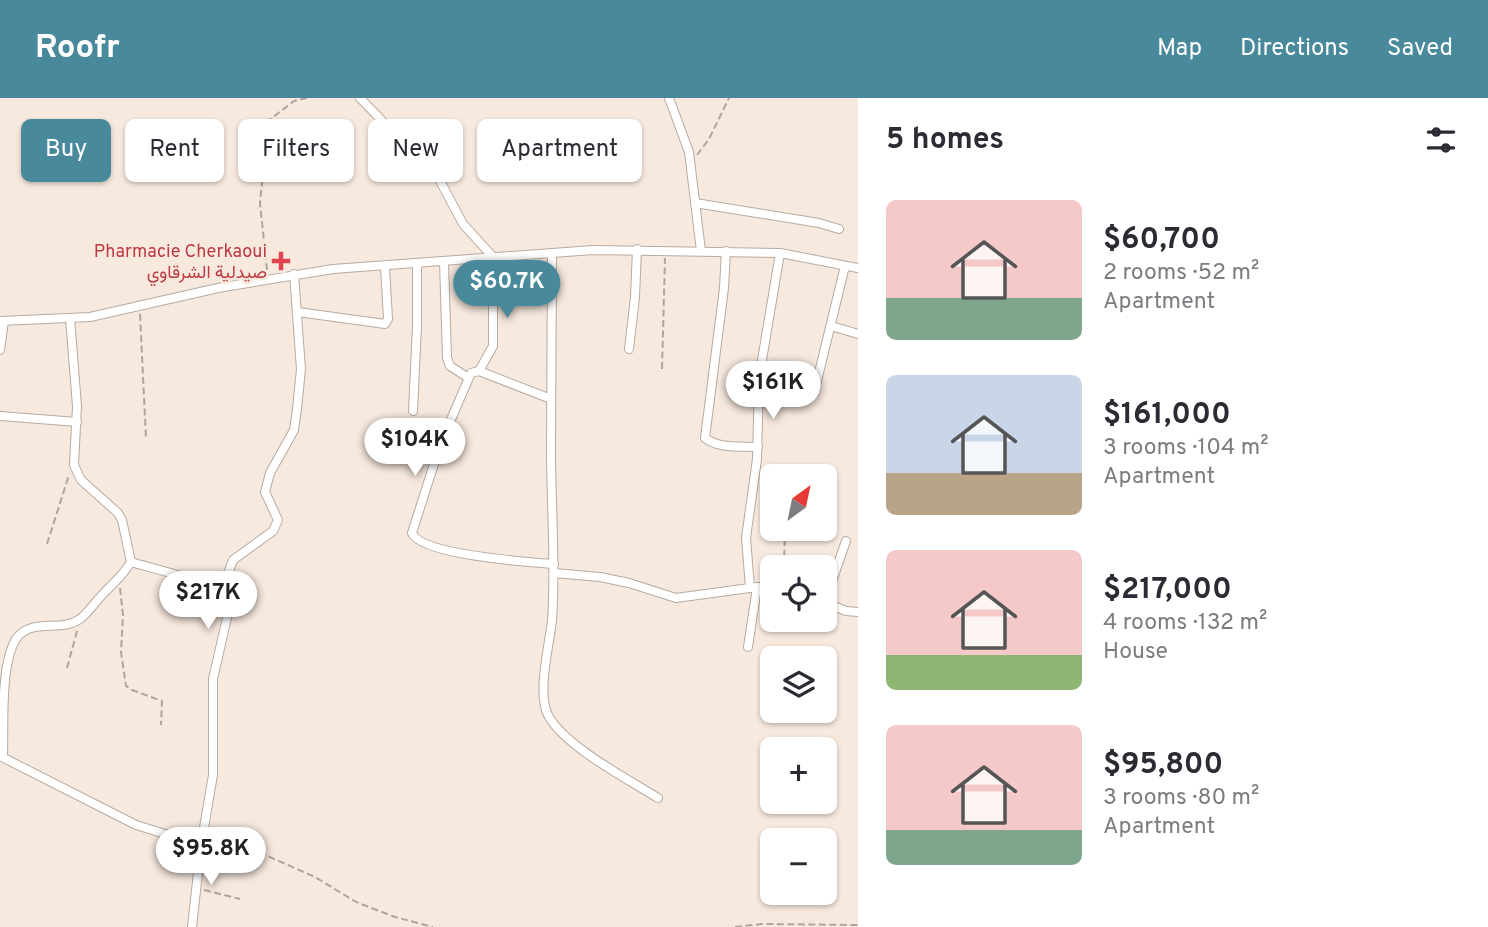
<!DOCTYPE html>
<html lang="en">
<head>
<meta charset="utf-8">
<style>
	body { margin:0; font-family:Overpass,Vazirmatn,sans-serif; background:#f2f2f3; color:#2b2b33; height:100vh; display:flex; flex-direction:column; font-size:26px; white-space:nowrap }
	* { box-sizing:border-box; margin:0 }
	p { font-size:23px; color:#7c7c81 }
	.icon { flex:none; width:38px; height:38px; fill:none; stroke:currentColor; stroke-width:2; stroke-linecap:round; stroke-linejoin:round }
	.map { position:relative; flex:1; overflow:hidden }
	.sheet { display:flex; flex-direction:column; background:#fff; width:630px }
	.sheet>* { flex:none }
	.banner { position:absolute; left:21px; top:21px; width:665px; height:63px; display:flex; gap:14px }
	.needle { width:46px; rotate:33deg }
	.controls { position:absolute; left:760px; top:366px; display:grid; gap:14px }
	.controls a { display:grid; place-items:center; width:77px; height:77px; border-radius:10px; background:#fff; box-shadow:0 2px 5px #0004; font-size:35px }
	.price { position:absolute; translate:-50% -60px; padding:0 16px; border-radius:24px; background:#fff; color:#222; font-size:23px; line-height:46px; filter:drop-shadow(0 2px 4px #0008) }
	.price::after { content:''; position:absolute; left:50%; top:42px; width:21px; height:16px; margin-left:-10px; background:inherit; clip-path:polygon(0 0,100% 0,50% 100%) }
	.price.selected { background:#488a9b; color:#fff }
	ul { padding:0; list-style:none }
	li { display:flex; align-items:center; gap:21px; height:175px; padding:0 28px }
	li span { display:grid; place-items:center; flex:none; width:196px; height:140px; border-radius:10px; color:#555 }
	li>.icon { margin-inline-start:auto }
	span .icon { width:84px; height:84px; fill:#fffc; stroke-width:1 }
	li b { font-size:30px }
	h2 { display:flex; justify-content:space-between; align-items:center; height:84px; padding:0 28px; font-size:30px }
	.pill { padding:0 24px; border-radius:10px; background:#fff; box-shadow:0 2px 5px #0004; font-size:24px; line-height:63px }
	.pill.selected { background:#488a9b; color:#fff }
	header { display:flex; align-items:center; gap:42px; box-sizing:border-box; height:98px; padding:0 35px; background:#488a9b; color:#fff }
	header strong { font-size:33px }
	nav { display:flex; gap:38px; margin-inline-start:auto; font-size:24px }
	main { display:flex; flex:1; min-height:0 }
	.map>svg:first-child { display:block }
</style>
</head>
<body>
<header>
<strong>Roofr</strong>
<nav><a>Map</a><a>Directions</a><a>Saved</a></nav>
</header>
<main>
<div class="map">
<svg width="858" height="829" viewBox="0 0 858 829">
	<rect width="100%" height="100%" fill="#f8e9de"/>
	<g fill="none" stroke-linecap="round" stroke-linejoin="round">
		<g stroke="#b8aa9f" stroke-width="10">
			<g id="street">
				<path d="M360 0 439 81 463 126 493 159V248L479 273"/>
				<path d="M669 0 689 54 701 153"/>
				<path d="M695 105 819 125 839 131"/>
				<path d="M726 153 724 190 705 340C719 351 740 348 758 349"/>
				<path d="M552 155C552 221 551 287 551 352 551 409 556 466 552 523 549 548 537 595 548 617 563 647 629 682 658 700"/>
				<path d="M444 164 447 260 450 268 467 279"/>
				<path d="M298 214 385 226 388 221 385 169"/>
				<path d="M0 223 90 219 218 190 333 171 593 152 780 155 858 170"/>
				<path d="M831 228 858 236"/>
				<path d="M629 251 635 199 637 151"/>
				<path d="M0 252 4 223"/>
				<path d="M815 291 845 168"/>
				<path d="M551 301 479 273 471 275 440 347 412 435C422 457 528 464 554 466"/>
				<path d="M413 313 417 228V167"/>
				<path d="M0 318 77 324"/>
				<path d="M554 475 600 479 629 485 676 500 757 489 772 490"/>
				<path d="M750 490 746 440 757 361 759 280 780 155"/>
				<path d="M222 492 233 462 273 433 278 422 265 394 270 375 294 332 297 311 301 271 294 176"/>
				<path d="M824 504 846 513 858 514"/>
				<path d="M828 506 830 489 846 443"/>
				<path d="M748 549 757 489"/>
				<path d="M0 658 136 727 201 747 213 677V581L229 511C228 505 228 499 225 495 218 486 147 469 131 464L122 422 118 415 81 382 74 367 77 308 70 220"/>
				<path d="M3 659C4 628 0 567 16 541 31 519 60 535 80 521 89 514 95 504 103 496 114 484 122 479 131 464"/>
				<path d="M192 829 201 747"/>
			</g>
		</g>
		<g stroke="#b0a59c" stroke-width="2" stroke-dasharray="7 3.5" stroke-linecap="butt">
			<path d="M697 57 709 41 729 0"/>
			<path d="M267 172 260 105 268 23 294 3 307 0"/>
			<path d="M140 216 146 340"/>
			<path d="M662 271 665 160"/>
			<path d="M47 446 69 377"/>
			<path d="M784 469 785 430"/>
			<path d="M120 490 123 517 121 554 126 588 132 592 162 603 161 627"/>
			<path d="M67 570 77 533"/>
			<path d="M209 745 226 742 236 744 315 779 356 804 395 819 433 829"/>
			<path d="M204 792 240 801"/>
			<path d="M735 829 762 826 858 827"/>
		</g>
		<use href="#street" stroke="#fff" stroke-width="8"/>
	</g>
	<path fill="#e0444e" stroke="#f8e9de" stroke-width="2.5" d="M277.5 152.5h7v7h7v7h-7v7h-7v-7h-7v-7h7z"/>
	<g text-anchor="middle" stroke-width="5" stroke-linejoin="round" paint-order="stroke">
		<g font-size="18" fill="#be3a42" stroke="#f8e9de" text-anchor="end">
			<text x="267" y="159">Pharmacie Cherkaoui<tspan x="267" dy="21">صيدلية الشرقاوي</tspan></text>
		</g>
	</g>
</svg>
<div class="controls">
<a><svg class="needle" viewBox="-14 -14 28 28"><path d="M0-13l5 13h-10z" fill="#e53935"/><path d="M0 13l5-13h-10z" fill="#7c7c81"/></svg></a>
<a><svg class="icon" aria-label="locate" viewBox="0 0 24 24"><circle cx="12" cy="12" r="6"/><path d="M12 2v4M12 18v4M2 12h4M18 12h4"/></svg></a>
<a><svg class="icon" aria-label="layers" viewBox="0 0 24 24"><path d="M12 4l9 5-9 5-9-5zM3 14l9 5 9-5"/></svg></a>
<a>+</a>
<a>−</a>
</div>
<b class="price selected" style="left:507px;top:222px">$60.7K</b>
<b class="price" style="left:773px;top:323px">$161K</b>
<b class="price" style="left:415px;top:380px">$104K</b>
<b class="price" style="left:208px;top:533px">$217K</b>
<b class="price" style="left:211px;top:789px">$95.8K</b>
<div class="banner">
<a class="pill selected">Buy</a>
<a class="pill">Rent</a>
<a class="pill">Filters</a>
<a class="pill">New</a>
<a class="pill">Apartment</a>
</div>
</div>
<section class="sheet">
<h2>5 homes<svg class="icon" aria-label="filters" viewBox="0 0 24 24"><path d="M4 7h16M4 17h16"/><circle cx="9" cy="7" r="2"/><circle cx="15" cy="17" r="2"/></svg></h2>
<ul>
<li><span style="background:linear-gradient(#f6c9c9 70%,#7fa58c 0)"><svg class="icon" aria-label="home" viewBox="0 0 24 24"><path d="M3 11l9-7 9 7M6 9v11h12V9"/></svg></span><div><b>$60,700</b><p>2 rooms · 52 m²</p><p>Apartment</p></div></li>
<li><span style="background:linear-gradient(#c9d6e8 70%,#b9a48a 0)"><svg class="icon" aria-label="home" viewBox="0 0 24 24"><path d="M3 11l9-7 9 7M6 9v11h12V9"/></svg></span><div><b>$161,000</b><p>3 rooms · 104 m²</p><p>Apartment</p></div></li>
<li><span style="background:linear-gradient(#f6c9c9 75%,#8fb573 0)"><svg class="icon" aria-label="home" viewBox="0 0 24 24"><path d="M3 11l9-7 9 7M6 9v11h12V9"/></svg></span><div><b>$217,000</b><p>4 rooms · 132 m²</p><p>House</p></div></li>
<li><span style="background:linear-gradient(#f6c9c9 75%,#7fa58c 0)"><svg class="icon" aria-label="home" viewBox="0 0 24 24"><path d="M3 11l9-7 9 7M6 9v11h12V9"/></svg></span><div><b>$95,800</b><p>3 rooms · 80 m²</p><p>Apartment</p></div></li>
</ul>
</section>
</main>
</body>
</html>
